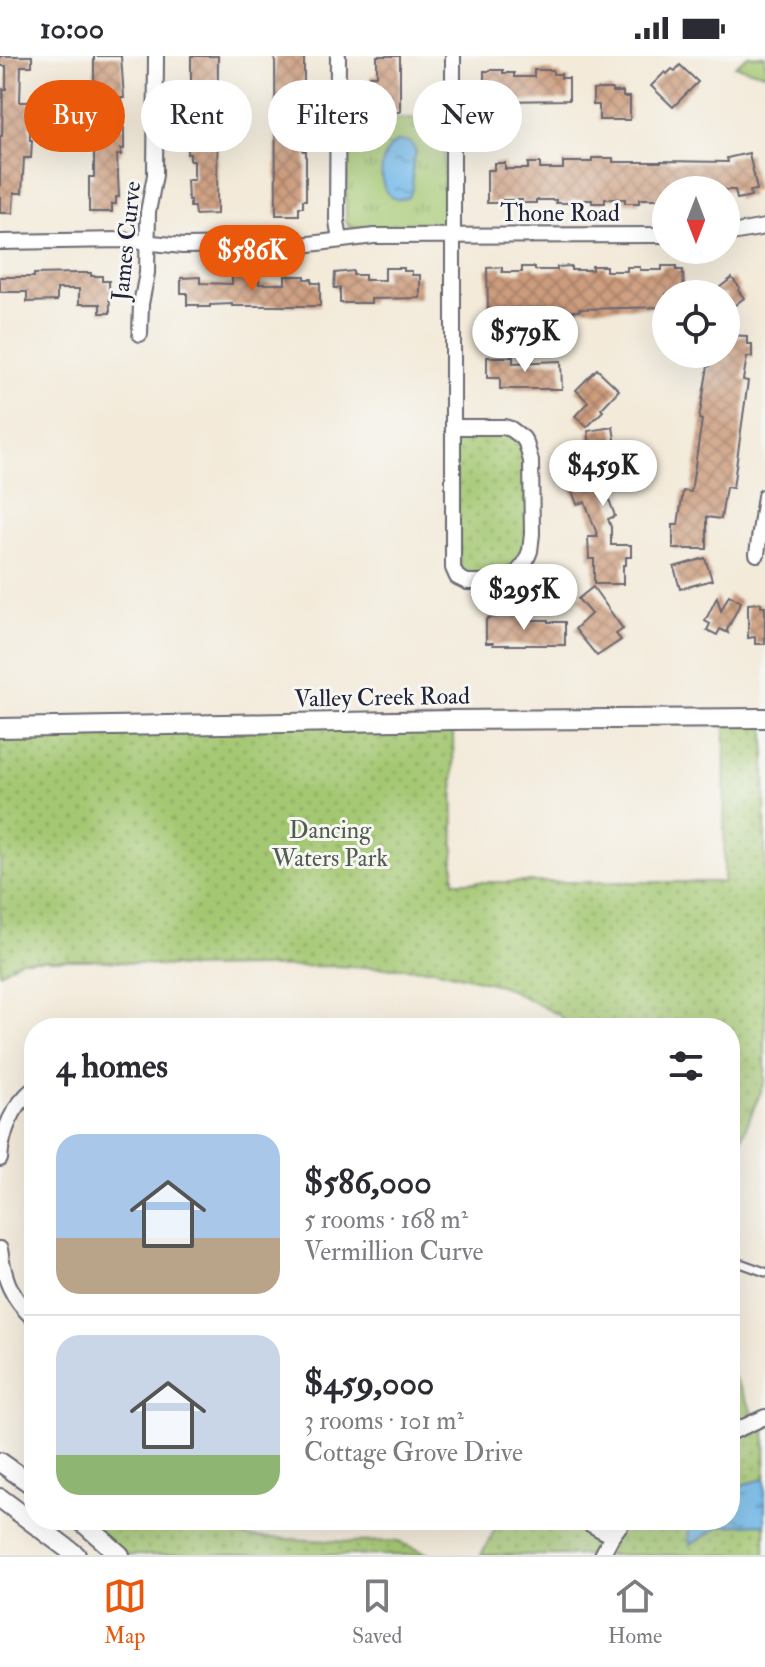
<!DOCTYPE html>
<html lang="en">
<head>
<meta charset="utf-8">
<style>
	body { margin:0; font-family:"IM FELL Double Pica",serif; background:#f2f2f3; color:#2b2b33; height:100vh; display:flex; flex-direction:column; font-size:30px; white-space:nowrap }
	* { box-sizing:border-box; margin:0 }
	p { font-size:26px; color:#7c7c81 }
	.icon { flex:none; width:44px; height:44px; fill:none; stroke:currentColor; stroke-width:2; stroke-linecap:round; stroke-linejoin:round }
	.map { position:relative; flex:1; overflow:hidden }
	.drawer { position:absolute; left:24px; top:962px; width:716px; height:512px; display:flex; flex-direction:column; background:#fff; border-radius:32px; box-shadow:0 8px 32px #0002 }
	.drawer>* { flex:none }
	.banner { position:absolute; left:24px; top:24px; width:718px; height:72px; display:flex; gap:16px }
	.needle { width:52px; rotate:180deg }
	.tools { position:absolute; left:652px; top:120px; display:grid; gap:16px }
	.tools a { display:grid; place-items:center; width:88px; height:88px; border-radius:50%; background:#fff; box-shadow:0 8px 32px #0002; font-size:40px }
	.price { position:absolute; translate:-50% -68px; padding:0 18px; border-radius:28px; background:#fff; color:#222; font-size:26px; line-height:52px; filter:drop-shadow(0 2px 4px #0008) }
	.price::after { content:''; position:absolute; left:50%; top:48px; width:24px; height:18px; margin-left:-12px; background:inherit; clip-path:polygon(0 0,100% 0,50% 100%) }
	.price.current { background:#ea580c; color:#fff }
	ul { padding:0; list-style:none }
	li { display:flex; align-items:center; gap:24px; height:200px; padding:0 32px }
	li+li { border-top:2px solid #e1e1e2 }
	li span { display:grid; place-items:center; flex:none; width:224px; height:160px; border-radius:24px; color:#555 }
	li>.icon { margin-inline-start:auto }
	span .icon { width:96px; height:96px; fill:#fffc; stroke-width:1 }
	li b { font-size:34px }
	h2 { display:flex; justify-content:space-between; align-items:center; height:96px; padding:0 32px; font-size:34px }
	.pill { padding:0 28px; border-radius:36px; background:#fff; box-shadow:0 8px 32px #0002; font-size:28px; line-height:72px }
	.pill.current { background:#ea580c; color:#fff }
	.status { display:flex; justify-content:space-between; align-items:center; height:56px; padding:0 40px; background:#fff; direction:ltr }
	.status svg { height:22px; fill:currentColor }
	.menu { display:flex; justify-content:space-around; align-items:center; height:112px; border-top:2px solid #e1e1e2; background:#fff; font-size:22px; color:#7c7c81 }
	.menu a { display:grid; justify-items:center; gap:4px }
	.menu .current { color:#ea580c }
	.map>svg:first-child { display:block }
</style>
</head>
<body>
<div class="status"><b>10:00</b><svg viewBox="0 0 49 12"><path d="M0 12V9h3v3zM5 12V6h3v6zM10 12V3h3v9zM15 12V0h3v12zM26 1h20v11H26zM47 4h2v5h-2z"/></svg></div>
<div class="map">
<svg width="765" height="1499" viewBox="0 0 765 1499">
	<defs>
		<pattern id="grass-tufts" width="24" height="20" patternUnits="userSpaceOnUse" patternTransform="scale(2)"><rect width="24" height="20" fill="#a4c872"/><path d="M3 7l-1-3M5 7V3M7 7l1-3M15 17l-1-3M17 17v-4M19 17l1-3" fill="none" stroke="#85a25f"/></pattern>
		<pattern id="park-dots" width="8" height="8" patternUnits="userSpaceOnUse" patternTransform="scale(2)"><rect width="8" height="8" fill="#a4c872"/><path d="M2 2h.1M6 6h.1" fill="none" stroke="#85a25f" stroke-width="1.8" stroke-linecap="round"/></pattern>
		<pattern id="water-ripples" width="26" height="14" patternUnits="userSpaceOnUse" patternTransform="scale(2)"><rect width="26" height="14" fill="#71b8e9"/><path d="M2 4q2-2 4 0t4 0M15 11q2-2 4 0t4 0" fill="none" stroke="#5c95be"/></pattern>
		<pattern id="building-cross-hatch" width="8" height="8" patternUnits="userSpaceOnUse" patternTransform="scale(2)"><rect width="8" height="8" fill="#cd9c7d"/><path d="M0 0l8 8M0 8l8-8" fill="none" stroke="#a67f68"/></pattern>
	</defs>
	<rect width="100%" height="100%" fill="#f6f6f2"/>
	<filter id="ink" filterUnits="userSpaceOnUse"><feTurbulence type="fractalNoise" baseFrequency=".0125" numOctaves="2"/><feDisplacementMap in="SourceGraphic" scale="16" xChannelSelector="R" yChannelSelector="G"/><feConvolveMatrix kernelMatrix="1 2 1 2 8 2 1 2 1" color-interpolation-filters="sRGB"/></filter>
	<filter id="wash" filterUnits="userSpaceOnUse"><feTurbulence type="fractalNoise" baseFrequency=".006" numOctaves="4" result="noise"/><feDisplacementMap in="SourceGraphic" scale="32" xChannelSelector="R" yChannelSelector="G"/><feGaussianBlur stdDeviation="1.8" result="paint"/><feColorMatrix in="noise" values="0 0 0 0 0 0 0 0 0 0 0 0 0 0 0 0 0 1.4 0 .05"/><feComposite in="paint" operator="in"/></filter>
	<g filter="url(#wash)">
		<rect width="100%" height="100%" fill="#f3ead9"/>
		<g fill="url(#grass-tufts)" stroke="#637556" stroke-width="2">
			<path d="M748 0H765V18L735 10Z"/>
			<path d="M399 62 445 63 444 165 439 170 434 171 352 172 348 170 346 164V63Z"/>
		</g>
		<g fill="url(#park-dots)" stroke="#637556" stroke-width="2">
			<path d="M453 371H504L523 382 532 486 515 519 460 523Z"/>
			<path d="M725 662H765V1026L730 1109V972H569L559 959 503 930 434 913 330 910 196 912 94 904H21L0 917V672L453 664 454 826H724Z"/>
			<path d="M730 1314 757 1364 765 1361V1499H481L500 1464H730Z"/>
			<path d="M80 1464H172L248 1481 351 1486 396 1485 431 1499H120Z"/>
		</g>
		<g fill="url(#water-ripples)" stroke="#4a6d92" stroke-width="2">
			<path d="M399 85 410 86 416 95 412 113 413 132 409 141C377 155 372 96 399 85Z"/>
			<path d="M765 1423V1470L761 1468 721 1470 690 1489 688 1475 699 1464H730V1438L744 1428Z"/>
		</g>
		<g id="blocks">
			<g fill="url(#building-cross-hatch)">
				<path d="M0 0H32V10H21L20 46H30V84H32L31 102H24L22 137H14L13 157H0V80H2L3 33H6V10H0Z"/>
				<path d="M94 0H121L124 42H121V72H124V93H121V99H117L119 141H116V148H112V156H89V121H94Z"/>
				<path d="M191 0H218L217 158 195 159 194 151H190V144H188L187 124H194V105H190V98H187L188 78H195V48H187V35L188 29H191Z"/>
				<path d="M275 0H304V28H306V49H304V56H299V77H302L303 95H306V144H303V151H299V159H276Z"/>
				<path d="M377 0H400V56H377V48L373 47V40H369L370 20H377Z"/>
				<path d="M680 9 698 26 673 51 651 30 665 16 667 18 672 13 675 15Z"/>
				<path d="M490 14H503V17H514V21H534V14H553V18H561V22H569V44L490 45V30H484V15H490Z"/>
				<path d="M599 33H612V36H623V41H630V64H599V49H593V34Z"/>
				<path d="M749 97 757 134 750 135 751 140 737 143 735 134H666V143H639V147H625V143H605V147H592V144H570V147H556V144H536V147H522V144H501V147H487V114H494V107H505V113H528V107H540V113H563V106H592V102H613V106H661V105L728 106 727 102Z"/>
				<path d="M571 210V214H592V210H606V215H627V211H640V214H662V210H676V214H683L684 238H666V251L579 253V255H558V252L488 253 487 212 502 211V216H522V211H535V214H557V211Z"/>
				<path d="M385 212H404V215H412V219H420V242L371 243V247H340V232H334L335 217 353 215V219H365V224H385Z"/>
				<path d="M78 217H91V220H102V225H109L110 257H100V248H79V233H57V245L27 246V236H0V221H34V218Z"/>
				<path d="M232 220H252V224H259V228H285V220H305V223H312V227H320V250H232V248L210 249V251H199V249H187V237H181V222L200 221V227L232 228Z"/>
				<path d="M732 222 740 232 738 234 744 242 726 256V238H711Z"/>
				<path d="M726 279 747 280V288H752V301H747L743 324 748 325 733 432 726 431 721 463 707 461V493H673V469H678L683 435 691 436 702 364 699 363 708 310H710V298H726Z"/>
				<path d="M487 301H513V307L561 305 562 333H500V322H487Z"/>
				<path d="M597 313 619 334 601 353 603 355 587 371 575 360 588 346 576 334Z"/>
				<path d="M613 371 618 402 627 400 629 411 599 416 615 460 608 463 611 471V489H631V501H626V509H623V528H594V503H589L588 481H598L585 446 577 448 570 430 591 422 587 398 588 396H591L588 375Z"/>
				<path d="M705 502 712 524 680 533 674 511Z"/>
				<path d="M593 531 623 573 616 578 621 584 597 600 575 573 591 558 578 543Z"/>
				<path d="M729 539 741 546 727 574 728 577 720 573 717 579 707 574 710 568 705 565 717 541 721 555Z"/>
				<path d="M761 547V551H765V588H755V581L748 582V548Z"/>
				<path d="M507 560H521V564H548V566H565V589H493V587H486V564L488 562Z"/>
			</g>
		</g>
	</g>
	<g filter="url(#ink)">
		<use href="#blocks" fill-opacity="0" stroke="#6b6872" stroke-width="2"/>
		<g fill="none" stroke-linecap="round" stroke-linejoin="round">
			<g stroke="#6b6872" stroke-width="11">
				<path id="lane" d="M743 1208 765 1216"/>
			</g>
			<g stroke="#6b6872" stroke-width="18">
				<g id="street">
					<path d="M338 0 337 165 340 184"/>
					<path d="M453 0V512L457 521 467 526H500L509 523 515 519 525 507 530 495 532 478 531 405 526 387 523 382 511 373 504 371H453"/>
					<path d="M726 178 765 171"/>
					<path d="M0 186 122 184 183 190 310 188 374 180 666 179"/>
					<path d="M140 278 141 248 147 217 148 156 155 119 156 0"/>
					<path d="M757 498 765 440"/>
					<path d="M0 1103C2 1075 13 1050 34 1032"/>
					<path d="M0 1193C4 1223 11 1242 34 1263"/>
					<path d="M730 1377 765 1361"/>
					<path d="M583 1464 612 1480"/>
					<path d="M602 1499 612 1480 624 1464"/>
				</g>
			</g>
			<g stroke="#6b6872" stroke-width="22">
				<g id="secondary">
					<path d="M0 672 453 664 765 662"/>
					<path d="M0 1406 34 1430"/>
					<path d="M0 1442 76 1499"/>
					<path d="M80 1464 120 1499"/>
				</g>
			</g>
			<use href="#lane" stroke="#fff" stroke-width="7"/>
			<use href="#street" stroke="#fff" stroke-width="14"/>
			<use href="#secondary" stroke="#fff" stroke-width="18"/>
		</g>
	</g>
	<g text-anchor="middle" stroke-width="6" stroke-linejoin="round" paint-order="stroke">
		<g font-size="24" fill="#22223b" stroke="#f6f6f2">
			<text x="560" y="165">Thone Road</text>
			<text transform="translate(126 185) rotate(-84)" y="8">James Curve</text>
			<text transform="translate(382 641) rotate(-1)" y="8">Valley Creek Road</text>
		</g>
		<g font-size="24" fill="#505c4e" stroke="#f6f6f2">
			<text x="330" y="782">Dancing<tspan x="330" dy="28">Waters Park</tspan></text>
		</g>
	</g>
</svg>
<div class="tools">
<a><svg class="needle" viewBox="-14 -14 28 28"><path d="M0-13l5 13h-10z" fill="#e53935"/><path d="M0 13l5-13h-10z" fill="#7c7c81"/></svg></a>
<a><svg class="icon" aria-label="locate" viewBox="0 0 24 24"><circle cx="12" cy="12" r="6"/><path d="M12 2v4M12 18v4M2 12h4M18 12h4"/></svg></a>
</div>
<b class="price current" style="left:252px;top:237px">$586K</b>
<b class="price" style="left:525px;top:318px">$579K</b>
<b class="price" style="left:603px;top:452px">$459K</b>
<b class="price" style="left:524px;top:576px">$295K</b>
<div class="banner">
<a class="pill current">Buy</a>
<a class="pill">Rent</a>
<a class="pill">Filters</a>
<a class="pill">New</a>
</div>
<section class="drawer">
<h2>4 homes<svg class="icon" aria-label="filters" viewBox="0 0 24 24"><path d="M4 7h16M4 17h16"/><circle cx="9" cy="7" r="2"/><circle cx="15" cy="17" r="2"/></svg></h2>
<ul>
<li><span style="background:linear-gradient(#a9c7e8 65%,#b9a48a 0)"><svg class="icon" aria-label="home" viewBox="0 0 24 24"><path d="M3 11l9-7 9 7M6 9v11h12V9"/></svg></span><div><b>$586,000</b><p>5 rooms · 168 m²</p><p>Vermillion Curve</p></div></li>
<li><span style="background:linear-gradient(#c9d6e8 75%,#8fb573 0)"><svg class="icon" aria-label="home" viewBox="0 0 24 24"><path d="M3 11l9-7 9 7M6 9v11h12V9"/></svg></span><div><b>$459,000</b><p>3 rooms · 101 m²</p><p>Cottage Grove Drive</p></div></li>
</ul>
</section>
</div>
<nav class="menu">
<a class="current"><svg class="icon" aria-label="map" viewBox="0 0 24 24"><path d="M3 6l6-2 6 2 6-2v14l-6 2-6-2-6 2zM9 4v14M15 6v14"/></svg>Map</a>
<a><svg class="icon" aria-label="saved" viewBox="0 0 24 24"><path d="M7 4h10v16l-5-4-5 4z"/></svg>Saved</a>
<a><svg class="icon" aria-label="home" viewBox="0 0 24 24"><path d="M3 11l9-7 9 7M6 9v11h12V9"/></svg>Home</a>
</nav>
</body>
</html>
